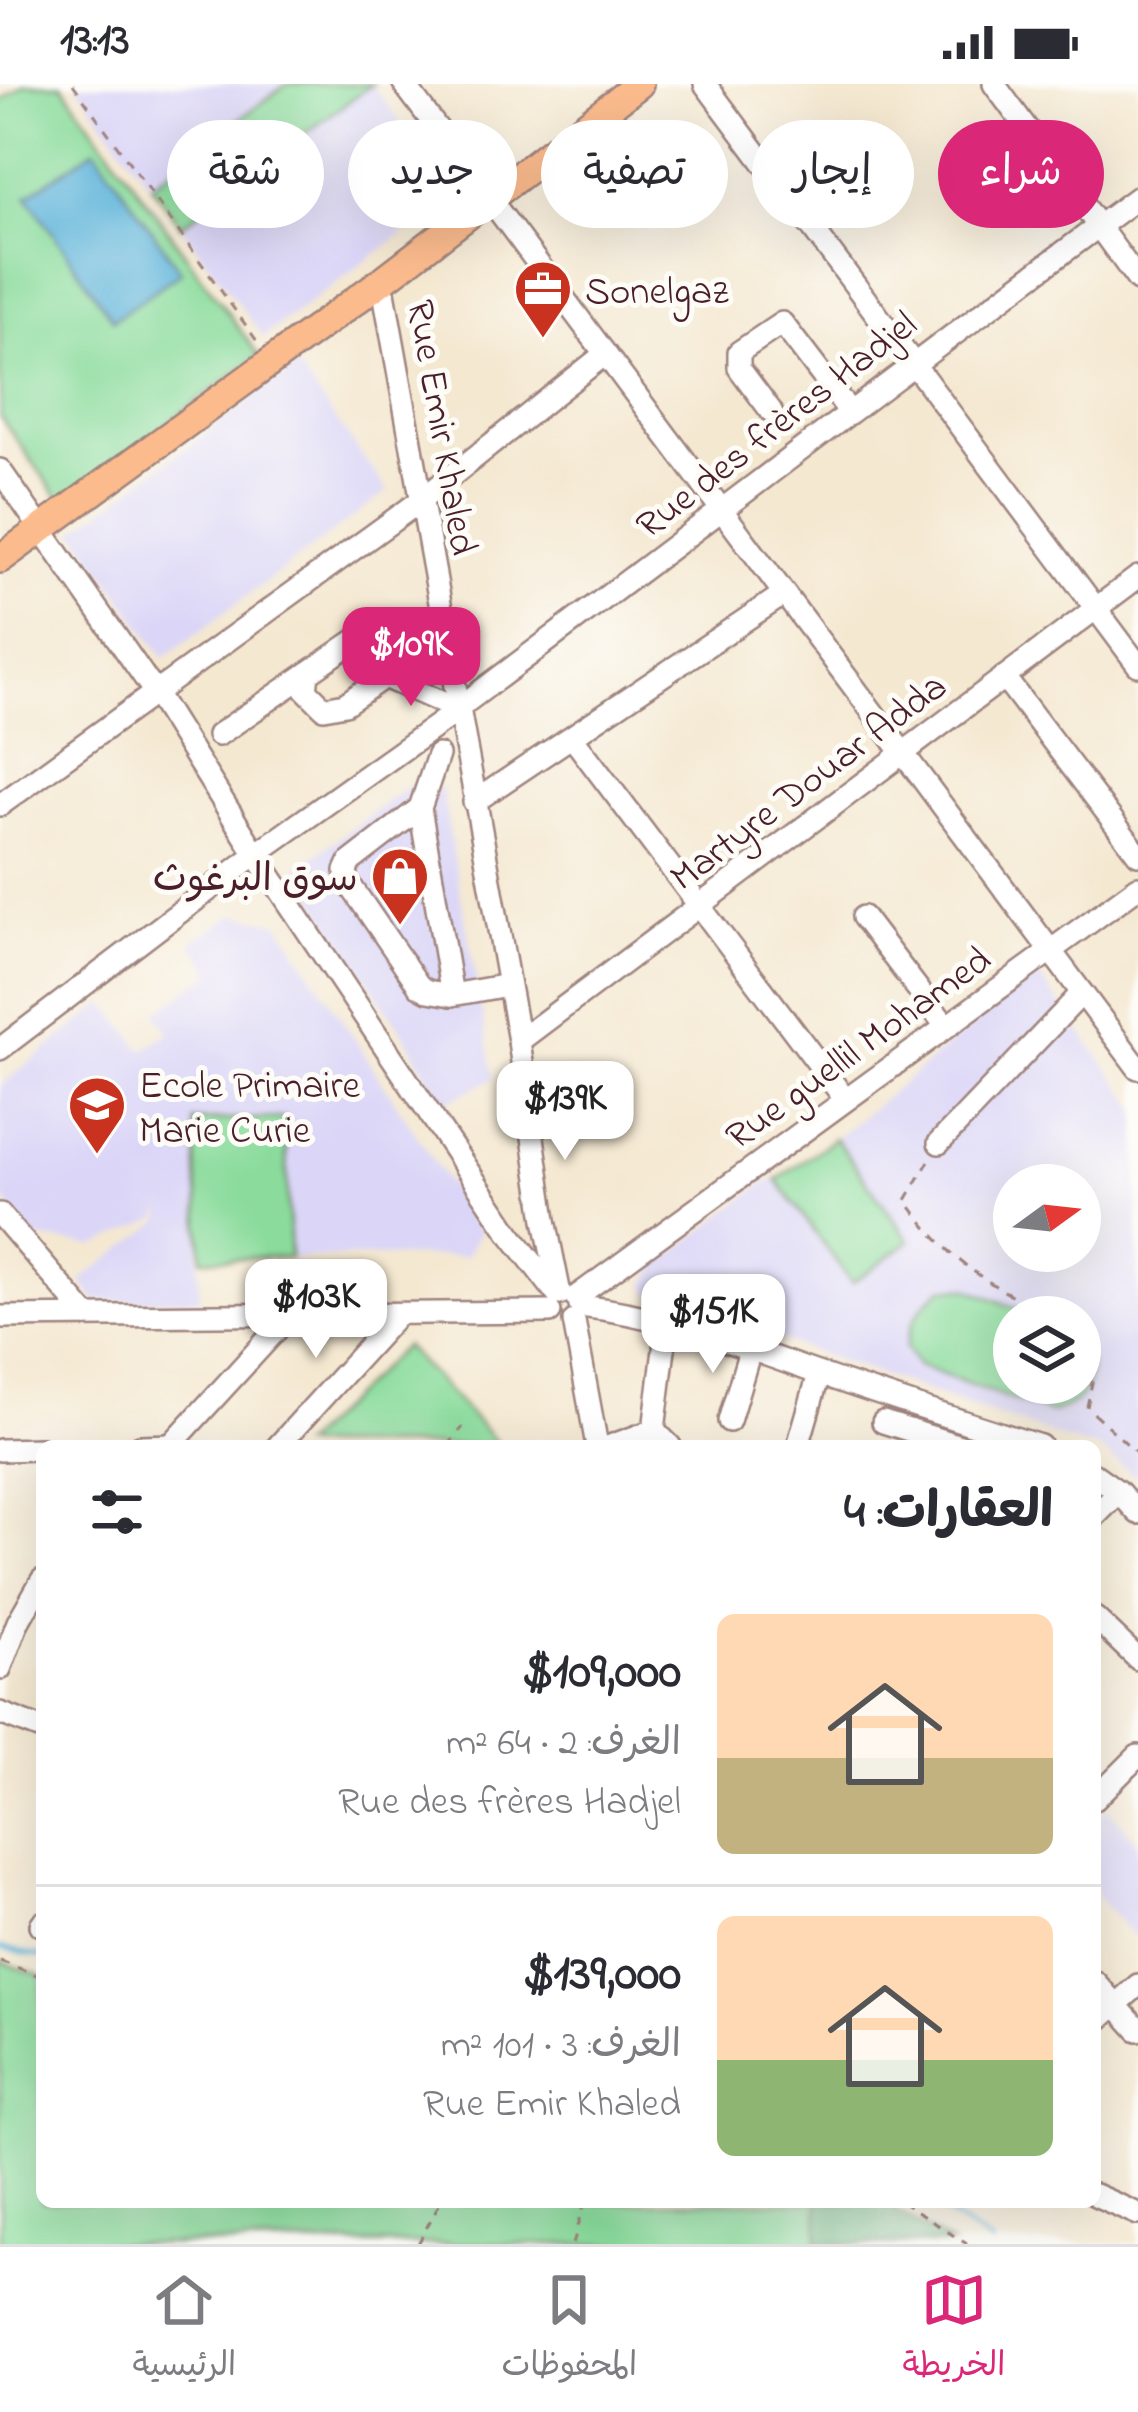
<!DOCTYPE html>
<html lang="ar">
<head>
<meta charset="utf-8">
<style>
	body { margin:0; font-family:"Indie Flower","Playpen Sans Arabic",sans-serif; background:#f2f2f3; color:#2b2b33; direction:rtl; height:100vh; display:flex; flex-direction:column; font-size:45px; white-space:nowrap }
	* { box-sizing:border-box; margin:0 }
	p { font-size:39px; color:#7c7c81 }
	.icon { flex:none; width:66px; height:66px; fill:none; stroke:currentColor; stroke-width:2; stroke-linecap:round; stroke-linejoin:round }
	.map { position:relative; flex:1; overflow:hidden; direction:ltr }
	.details { position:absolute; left:36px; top:1356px; width:1065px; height:768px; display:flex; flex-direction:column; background:#fff; border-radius:18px; box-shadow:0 12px 48px #0002; direction:rtl }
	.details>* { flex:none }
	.banner { position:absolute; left:36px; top:36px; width:1068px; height:108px; direction:rtl; display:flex; gap:24px }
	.needle { width:78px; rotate:75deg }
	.fabs { position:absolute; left:993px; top:1080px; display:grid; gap:24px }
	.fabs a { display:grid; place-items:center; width:108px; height:108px; border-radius:50%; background:#fff; box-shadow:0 12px 48px #0002; font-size:60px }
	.price { position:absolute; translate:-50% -102px; padding:0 27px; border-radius:24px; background:#fff; color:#222; font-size:39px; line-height:78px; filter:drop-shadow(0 3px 6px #0008) }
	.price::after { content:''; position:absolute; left:50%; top:72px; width:36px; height:27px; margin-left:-18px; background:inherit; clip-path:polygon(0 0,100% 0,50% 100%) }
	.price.selected { background:#db2777; color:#fff }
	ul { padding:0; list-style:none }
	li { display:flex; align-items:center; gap:36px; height:300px; padding:0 48px }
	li+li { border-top:3px solid #e1e1e2 }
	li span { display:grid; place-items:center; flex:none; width:336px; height:240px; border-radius:18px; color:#555 }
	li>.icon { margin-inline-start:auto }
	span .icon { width:144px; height:144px; fill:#fffc; stroke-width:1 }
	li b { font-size:51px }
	h2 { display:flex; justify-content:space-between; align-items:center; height:144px; padding:0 48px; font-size:51px }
	.pill { padding:0 42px; border-radius:54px; background:#fff; box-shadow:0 12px 48px #0002; font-size:42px; line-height:108px }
	.pill.selected { background:#db2777; color:#fff }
	.status { display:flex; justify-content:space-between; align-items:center; height:84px; padding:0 60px; background:#fff; direction:ltr }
	.status svg { height:33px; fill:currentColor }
	.tab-bar { display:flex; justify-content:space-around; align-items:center; height:168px; border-top:3px solid #e1e1e2; background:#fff; font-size:33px; color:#7c7c81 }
	.tab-bar a { display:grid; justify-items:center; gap:6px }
	.tab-bar .selected { color:#db2777 }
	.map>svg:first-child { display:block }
</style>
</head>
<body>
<div class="status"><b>13:13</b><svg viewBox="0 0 49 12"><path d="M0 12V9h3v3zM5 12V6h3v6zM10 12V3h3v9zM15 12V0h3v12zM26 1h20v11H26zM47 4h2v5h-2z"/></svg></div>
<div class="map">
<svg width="1138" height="2160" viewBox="0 0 1138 2160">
	<rect width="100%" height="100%" fill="#fdfcf7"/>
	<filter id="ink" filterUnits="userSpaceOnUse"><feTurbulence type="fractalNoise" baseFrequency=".00833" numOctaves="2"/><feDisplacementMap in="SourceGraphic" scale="24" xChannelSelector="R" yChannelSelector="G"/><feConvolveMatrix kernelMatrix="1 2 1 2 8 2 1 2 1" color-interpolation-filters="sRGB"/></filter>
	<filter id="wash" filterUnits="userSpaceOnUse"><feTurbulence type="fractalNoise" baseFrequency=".004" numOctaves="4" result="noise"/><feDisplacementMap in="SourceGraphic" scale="48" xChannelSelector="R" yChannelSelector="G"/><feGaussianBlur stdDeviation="2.7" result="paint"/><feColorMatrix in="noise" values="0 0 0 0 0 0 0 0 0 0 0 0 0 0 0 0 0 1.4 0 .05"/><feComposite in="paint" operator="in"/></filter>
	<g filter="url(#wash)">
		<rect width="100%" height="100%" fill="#f4e8d1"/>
		<g fill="#dbd6f7" fill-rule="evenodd">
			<path d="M76 0H287L150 101Z"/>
			<path d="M372 0 454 112 263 253 181 142Z"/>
			<path d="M296 282 388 407 164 574 75 447Z"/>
			<path d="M412 700 441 704 494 994 442 1020 409 958 295 786Z"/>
			<path d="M234 830 279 839 480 1148 466 1172 202 1175 199 1148V1215L95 1217 81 1196 161 1137 163 1124 157 1135 94 1162 31 1153 0 1109V1002L105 919 143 966 170 949 156 929 212 889 192 859Z"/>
			<path d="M1037 889 1138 1025V1394L1095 1362H1085L663 1215 649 1209 645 1200 657 1183 764 1099 778 1096 836 1054ZM1014 1101H1080V1167H1014ZM1014 1233H1080V1299H1014Z"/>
			<path d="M1108 1724 1138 1759V1858L1095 1810V1737Z"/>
		</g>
		<g fill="#8adb9c" stroke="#6a7d64" stroke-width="3">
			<path d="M25 0H62L259 272 61 417 0 333V18Z"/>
			<path d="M287 0H372L181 142 151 101Z"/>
			<path d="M285 1034 290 1173 202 1175 194 1037Z"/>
			<path d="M835 1054 910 1157 852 1199 777 1096Z"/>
			<path d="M943 1204H967L1037 1233H1014V1299H1080V1252C1097 1290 1093 1317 1050 1329L918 1282 906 1263C911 1235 921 1221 943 1204Z"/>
			<path d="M404 1262 500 1362H301Z"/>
			<path d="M0 1877 42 1892V2118H818L819 2160H0Z"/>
		</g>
		<path fill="#6fbb84" stroke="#5c6d58" stroke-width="3" d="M818 2118H882L951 2160H819Z"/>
		<path fill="#5db4da" stroke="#546a82" stroke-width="3" d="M95 65 181 188 113 236 27 112Z"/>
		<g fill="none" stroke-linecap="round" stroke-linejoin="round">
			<g stroke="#5db4da" stroke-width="4.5">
				<path d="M0 1864 42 1873"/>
				<path d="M929 2118 992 2160"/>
			</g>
		</g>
	</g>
	<g filter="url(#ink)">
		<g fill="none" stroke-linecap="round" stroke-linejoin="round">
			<g stroke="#9f847e" stroke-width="26">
				<g id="minor">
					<path d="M404 0 1138 984"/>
					<path d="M705 0 1138 581"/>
					<path d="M994 0 1138 196"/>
					<path d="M382 197 519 957 545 1136 560 1210"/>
					<path d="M771 327 739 284V268L782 239 849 327"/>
					<path d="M0 386 154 607 256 770 511 1151 557 1210"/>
					<path d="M308 589 306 606 324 624 345 620 384 593"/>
					<path d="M1004 593 1138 770"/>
					<path d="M457 625C685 455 909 282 1138 113"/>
					<path d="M218 651 356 556 384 593 457 625"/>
					<path d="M573 654 845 1015"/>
					<path d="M474 718 784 510"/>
					<path d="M0 721 420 417 605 270"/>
					<path d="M420 724 350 778 346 787 348 798 419 902 428 907 452 911 420 724 438 671"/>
					<path d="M863 833 946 942"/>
					<path d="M452 911 508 901"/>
					<path d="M519 957 1138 493"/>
					<path d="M0 965 256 770 457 627"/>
					<path d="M939 1059 1082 909"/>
					<path d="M0 1130 87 1232"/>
					<path d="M576 1213 1138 803"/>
					<path d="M580 1222C665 1231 740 1262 820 1290 893 1315 967 1339 1040 1362"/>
					<path d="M0 1233 550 1228"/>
					<path d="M574 1237 597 1362"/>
					<path d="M729 1337 751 1263"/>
					<path d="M883 1338 960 1362"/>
					<path d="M654 1346 667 1241"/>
					<path d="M140 1362 171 1361"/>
					<path d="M170 1362 291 1230"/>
					<path d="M278 1362 397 1231"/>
					<path d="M610 1362 654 1346 670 1362"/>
					<path d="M798 1362 819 1290"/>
					<path d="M0 1366 42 1365"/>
					<path d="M1095 1391 1119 1408 1138 1429"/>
					<path d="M1095 1432 1119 1408"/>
					<path d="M1095 1534 1138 1575"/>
					<path d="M0 1585 18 1538 42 1496"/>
					<path d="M0 1629 42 1645"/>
					<path d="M1095 1715 1138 1672"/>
					<path d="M41 1841 42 1839"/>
					<path d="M1095 1898 1138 1946"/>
					<path d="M1095 1939 1138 1901"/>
					<path d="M1095 2111 1138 2130"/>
				</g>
			</g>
			<g stroke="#9f847e" stroke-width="32">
				<path id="major" d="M0 475 382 197 639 0"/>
			</g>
			<g stroke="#9f847e" stroke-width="3" stroke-dasharray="9 9" stroke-linecap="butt">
				<path d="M73 0 257 257"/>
				<path d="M929 1077 906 1116C951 1179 987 1201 1055 1233"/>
				<path d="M1080 1248 1097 1274 1087 1323 1138 1370"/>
				<path d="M448 1362 463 1343"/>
				<path d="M0 1877 42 1893"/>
				<path d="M901 2118 967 2160"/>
				<path d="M418 2160 440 2118"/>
				<path d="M573 2160 585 2118"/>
			</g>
			<use href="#minor" stroke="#fff" stroke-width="21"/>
			<use href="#major" stroke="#fbbb8d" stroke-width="27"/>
		</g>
	</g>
	<defs>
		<g id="office-pin" transform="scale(3)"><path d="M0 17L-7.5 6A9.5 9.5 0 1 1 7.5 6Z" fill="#c8321e" stroke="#fdfcf7"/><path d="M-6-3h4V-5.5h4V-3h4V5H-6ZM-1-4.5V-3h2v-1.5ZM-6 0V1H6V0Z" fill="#fff"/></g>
		<g id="shop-pin" transform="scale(3)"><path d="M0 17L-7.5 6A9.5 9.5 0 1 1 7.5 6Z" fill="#c8321e" stroke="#fdfcf7"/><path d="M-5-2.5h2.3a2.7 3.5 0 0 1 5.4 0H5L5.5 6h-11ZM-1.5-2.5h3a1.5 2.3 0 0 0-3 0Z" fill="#fff"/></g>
		<g id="school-pin" transform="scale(3)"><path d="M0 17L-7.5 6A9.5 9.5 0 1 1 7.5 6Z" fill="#c8321e" stroke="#fdfcf7"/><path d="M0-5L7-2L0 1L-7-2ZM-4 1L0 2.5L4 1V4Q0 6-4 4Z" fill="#fff"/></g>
	</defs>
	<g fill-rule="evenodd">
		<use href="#office-pin" x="543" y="205"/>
		<use href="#shop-pin" x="400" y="792"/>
		<use href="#school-pin" x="97" y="1021"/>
	</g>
	<g text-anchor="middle" stroke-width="10" stroke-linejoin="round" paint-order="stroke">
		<g font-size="39" fill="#4a1f2b" stroke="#fdfcf7" text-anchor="start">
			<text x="585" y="219">Sonelgaz</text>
			<text x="358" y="806" text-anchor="end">سوق البرغوث</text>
			<text x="139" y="1013">Ecole Primaire<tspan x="139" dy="45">Marie Curie</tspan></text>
		</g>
		<g font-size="39" fill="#4a1f2b" stroke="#fdfcf7">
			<text transform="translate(775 339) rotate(-38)" y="14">Rue des frères Hadjel</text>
			<text transform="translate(444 343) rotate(80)" y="14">Rue Emir Khaled</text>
			<text transform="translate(807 696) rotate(-37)" y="14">Martyre Douar Adda</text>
			<text transform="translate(857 962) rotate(-36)" y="14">Rue guellil Mohamed</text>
		</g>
	</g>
</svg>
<div class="fabs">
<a><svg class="needle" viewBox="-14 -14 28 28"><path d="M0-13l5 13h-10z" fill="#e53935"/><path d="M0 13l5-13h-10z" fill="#7c7c81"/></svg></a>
<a><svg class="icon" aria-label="layers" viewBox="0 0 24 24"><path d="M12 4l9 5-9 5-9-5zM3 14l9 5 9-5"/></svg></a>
</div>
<b class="price selected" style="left:411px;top:625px">$109K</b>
<b class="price" style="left:565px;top:1079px">$139K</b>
<b class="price" style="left:316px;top:1277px">$103K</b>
<b class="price" style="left:713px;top:1292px">$151K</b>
<div class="banner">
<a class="pill selected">شراء</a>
<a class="pill">إيجار</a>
<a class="pill">تصفية</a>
<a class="pill">جديد</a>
<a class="pill">شقة</a>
</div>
<section class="details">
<h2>العقارات: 4<svg class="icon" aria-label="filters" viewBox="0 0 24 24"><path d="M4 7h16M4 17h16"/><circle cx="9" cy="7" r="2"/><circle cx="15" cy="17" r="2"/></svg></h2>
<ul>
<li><span style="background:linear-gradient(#ffd9b3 60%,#c2b280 0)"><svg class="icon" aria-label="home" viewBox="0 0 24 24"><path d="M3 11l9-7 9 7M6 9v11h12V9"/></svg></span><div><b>$109,000</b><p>الغرف: 2 · 64 m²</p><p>Rue des frères Hadjel</p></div></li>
<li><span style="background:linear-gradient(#ffd9b3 60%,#8fb573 0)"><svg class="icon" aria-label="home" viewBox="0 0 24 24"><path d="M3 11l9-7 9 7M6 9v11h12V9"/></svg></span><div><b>$139,000</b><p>الغرف: 3 · 101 m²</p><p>Rue Emir Khaled</p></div></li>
</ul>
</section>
</div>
<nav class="tab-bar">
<a class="selected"><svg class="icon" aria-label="map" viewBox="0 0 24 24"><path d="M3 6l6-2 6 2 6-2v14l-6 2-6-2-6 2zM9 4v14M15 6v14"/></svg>الخريطة</a>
<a><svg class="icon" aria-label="saved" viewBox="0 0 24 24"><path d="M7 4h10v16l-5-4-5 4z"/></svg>المحفوظات</a>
<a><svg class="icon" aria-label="home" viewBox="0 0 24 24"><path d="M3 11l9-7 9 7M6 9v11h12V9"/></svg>الرئيسية</a>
</nav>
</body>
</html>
